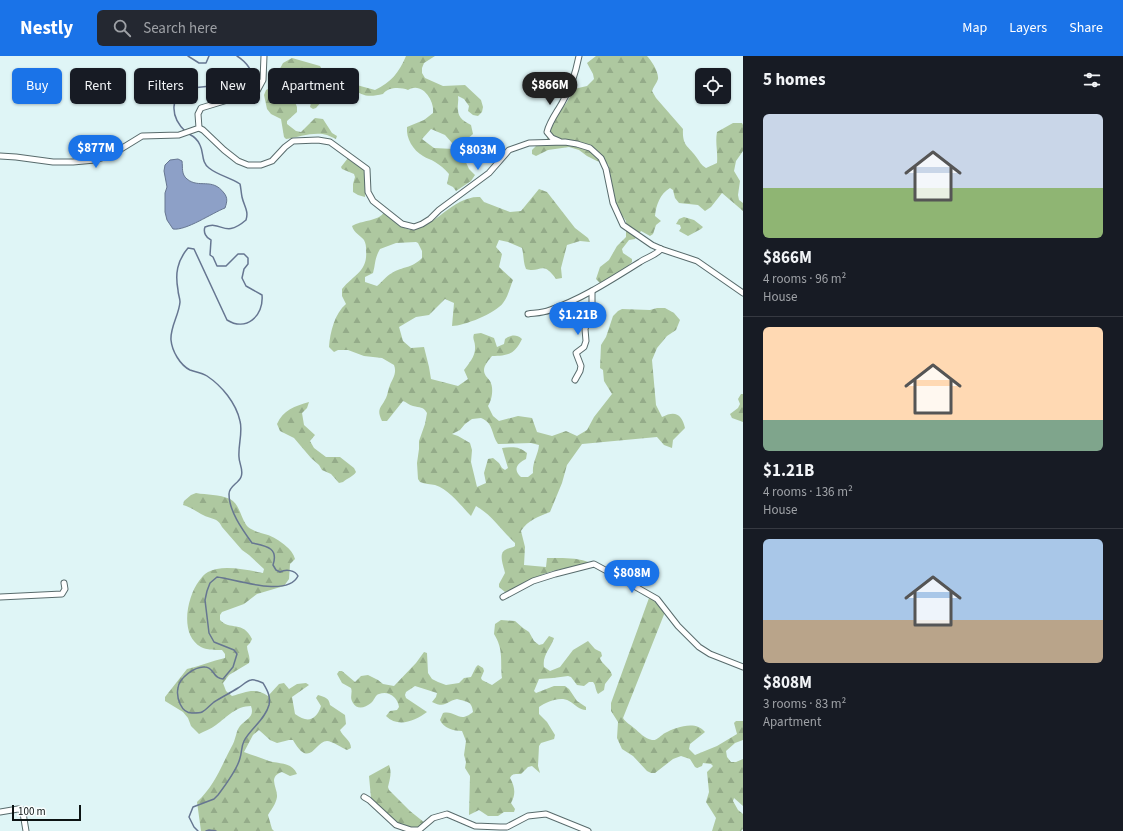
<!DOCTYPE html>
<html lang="en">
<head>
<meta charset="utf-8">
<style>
	body { margin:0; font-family:"Source Sans 3",sans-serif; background:#242831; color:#f1f3f6; height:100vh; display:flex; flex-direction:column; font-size:15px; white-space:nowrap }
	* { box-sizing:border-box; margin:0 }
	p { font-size:13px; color:#9ea1a6 }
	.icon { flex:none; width:22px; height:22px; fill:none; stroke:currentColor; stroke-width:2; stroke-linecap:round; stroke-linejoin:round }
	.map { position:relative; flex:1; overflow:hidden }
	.drawer { display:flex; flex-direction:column; background:#171b24; width:380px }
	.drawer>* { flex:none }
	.top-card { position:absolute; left:12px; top:12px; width:380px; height:36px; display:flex; gap:8px }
	.tools { position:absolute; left:695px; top:12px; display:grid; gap:8px }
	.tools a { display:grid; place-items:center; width:36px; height:36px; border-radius:6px; background:#171b24; box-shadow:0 1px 3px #0004; font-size:20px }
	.scale { position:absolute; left:12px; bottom:10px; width:69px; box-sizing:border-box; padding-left:4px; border:2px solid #0c1313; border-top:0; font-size:11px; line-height:14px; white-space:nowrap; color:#0c1313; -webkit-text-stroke:3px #fafefe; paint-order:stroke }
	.price { position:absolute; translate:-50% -34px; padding:0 9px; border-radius:14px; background:#1a73e8; color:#fff; font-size:13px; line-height:26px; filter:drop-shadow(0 1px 2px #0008) }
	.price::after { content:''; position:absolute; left:50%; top:24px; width:12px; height:9px; margin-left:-6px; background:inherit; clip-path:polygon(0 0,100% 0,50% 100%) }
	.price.selected { background:#222; color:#fff }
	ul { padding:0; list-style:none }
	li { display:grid; align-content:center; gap:8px; height:212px; padding:0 20px }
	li+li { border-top:1px solid #363941 }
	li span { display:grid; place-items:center; height:124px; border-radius:6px; color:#555 }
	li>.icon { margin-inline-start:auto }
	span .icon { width:72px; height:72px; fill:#fffc; stroke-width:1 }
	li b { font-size:17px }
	h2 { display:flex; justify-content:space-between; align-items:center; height:48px; padding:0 20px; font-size:17px }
	.chip { padding:0 14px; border-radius:6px; background:#171b24; box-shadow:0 1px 3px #0004; font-size:14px; line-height:36px }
	.chip.selected { background:#1a73e8; color:#fff }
	header { display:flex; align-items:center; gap:24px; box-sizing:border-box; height:56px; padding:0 20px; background:#1a73e8; color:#fff }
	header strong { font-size:19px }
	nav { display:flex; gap:22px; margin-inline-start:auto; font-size:14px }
	.search { width:280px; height:36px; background:#242831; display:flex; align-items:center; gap:10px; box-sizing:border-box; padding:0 14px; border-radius:6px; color:#9ea1a6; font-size:15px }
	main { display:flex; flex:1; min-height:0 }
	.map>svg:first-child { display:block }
</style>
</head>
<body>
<header>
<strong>Nestly</strong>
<div class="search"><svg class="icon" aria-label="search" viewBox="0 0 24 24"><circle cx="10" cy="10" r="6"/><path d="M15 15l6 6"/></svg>Search here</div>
<nav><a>Map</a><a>Layers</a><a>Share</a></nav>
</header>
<main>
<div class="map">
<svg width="743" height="775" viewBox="0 0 743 775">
	<defs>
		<pattern id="forest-firs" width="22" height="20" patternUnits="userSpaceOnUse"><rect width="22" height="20" fill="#aec8a0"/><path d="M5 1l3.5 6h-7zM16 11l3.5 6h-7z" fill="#94ab89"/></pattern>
	</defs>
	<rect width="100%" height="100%" fill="#dff5f6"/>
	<g fill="url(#forest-firs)" fill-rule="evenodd">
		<path d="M406 0H435L424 7 422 12V17L425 22 443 30 465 29 481 44 483 51 482 56 478 60 473 59 468 55 469 50 464 43 458 40C459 45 457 49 458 54 458 62 465 66 471 69L473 78C467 84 461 86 453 88L445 79 431 73 422 83 434 92 454 93 464 102 469 113 475 119 471 125 456 135 453 131 447 128 449 118C445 113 440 109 435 106 431 103 427 103 423 100 413 94 406 83 407 71L424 64 433 57C435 45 422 25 408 34 400 31 388 31 383 38 370 41 362 41 353 32V28L375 34C391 26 399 17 406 0Z"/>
		<path d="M596 0H647C651 4 659 16 658 23 657 27 653 31 652 35L656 42 683 73C682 91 689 90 697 102 700 106 701 109 706 112L717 107C718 96 715 87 717 76L733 67H742L743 69V95L736 105 734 115 740 125 738 139 739 144 743 147V155L722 137 711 151 705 155 698 149 679 147 675 142 673 134 670 132C660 138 656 149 655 160L661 165 656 169 653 178 650 180 641 175 635 183 629 184 622 193 623 197 632 203V206L625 213 600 227 596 223 600 211 609 204 617 190 626 181V165L619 155 614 141 611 128 610 117 608 108 597 105 587 100 579 94 569 91 548 94 536 100 532 98V94L537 89H543L550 78V73L556 61 567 46 574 33 587 30 594 23 593 18 587 7Z"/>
		<path d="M292 2 320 10 323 15 315 18 316 21 320 24 328 22 329 28 322 36V45L316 52 313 53 310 51 311 47 309 43 304 40 295 46 297 51V56L287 65V68L296 75 301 76 315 62 323 63 332 77 337 80 336 83C333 82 330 80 327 79 315 75 299 81 286 83L284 81 281 63 271 58 267 53 264 39 266 34 272 31 275 22 283 7Z"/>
		<path d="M348 102 365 115 366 128 365 141 358 139 353 136V128L355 121 354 118 342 113 341 111Z"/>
		<path d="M539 133 547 136 575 172 588 182 590 186 580 185 567 189 561 212 562 222 556 223C542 203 540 218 526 213 523 206 524 200 522 192L508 186 499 184 496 191 502 198 499 211 513 224C510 231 508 241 503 247 496 257 464 270 452 270L454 247 445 243 429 259 416 261 399 271 403 285 411 292 424 291 429 311 431 323 458 330 468 323 464 314C469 307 476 300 475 290 475 285 472 283 474 278L481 277 494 282 497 291 504 288 505 283C511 279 516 278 522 283 515 298 508 300 492 300 489 304 484 309 484 314 484 319 487 321 490 325 494 332 492 344 488 350L493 360 499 365 518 360 532 362 537 376 552 380 566 375 577 380 587 374 594 361 612 338 604 325 603 314 600 312 601 289 606 281 613 260 618 255 622 253 650 254 657 252H665L674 257 680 264 676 274 667 280 657 292 652 304 656 349 662 361C675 354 682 358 685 372L673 384 672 392 664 389 657 381 582 388 567 409 562 427 550 456C538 461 528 464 521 475L525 491 524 509 546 511 547 502C563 502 576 501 591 507 574 511 555 513 539 520 529 524 515 535 505 536L499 531V528L505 517C504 511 498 498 505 494 508 492 512 492 515 490V487C502 475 492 459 476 450L471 460C461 450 450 434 435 429 431 428 425 428 420 426L418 423 417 407 419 393V385L425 368 427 357C423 350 420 352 413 350 409 349 406 346 403 345L387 365H382C376 353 381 352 386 342 388 338 388 333 390 329 393 322 397 317 394 309L382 302 364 300 348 294H338L334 296 329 291C330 276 335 257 346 248L342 240V233C355 218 368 215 366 194 366 190 366 188 364 184 360 179 354 177 352 170 362 164 380 165 384 156 393 161 397 170 407 173 429 179 452 139 480 141L484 146 510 156 521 155ZM416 186 418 187 422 195V202C411 213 403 210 392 217 386 220 382 226 377 230L365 226V221L373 217C376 206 374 204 380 193L396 187ZM481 362C494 367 491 378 498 388L531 387 539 389C538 399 532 407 533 417L528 421H521C512 413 518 407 526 403L527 397C519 390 512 391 502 392L508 412 505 414 502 412 499 407 493 402 488 403 484 417 486 427 477 431 471 406 472 394 470 387 458 380 452 378 460 374 465 368 472 363Z"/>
		<path d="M684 161 694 164 703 171 701 173 688 180 679 175 681 172 680 169 676 168 679 163Z"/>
		<path d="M741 338H743V366L732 362 730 358 738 352 740 348 738 343Z"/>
		<path d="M309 346 307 352 302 357 304 369 315 379 310 385 314 392 326 401H340L354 412 356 416C353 421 347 422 343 426L339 427 331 418 322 414 319 409 311 402 294 382 280 375 277 368C283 354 295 350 309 346Z"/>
		<path d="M196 437C207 439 219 438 230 443 240 448 241 464 248 471 255 476 261 477 268 479 278 483 293 493 295 503L290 508 289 523 284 530 257 538 244 548 222 556 220 559V564C230 575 243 564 252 583L250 587 247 590C247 596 251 601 249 607L229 619 223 627 226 635 232 640C246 636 255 631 268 640L279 628 284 627 289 633 297 628 306 627 309 629 292 641 295 658C307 667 316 665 321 650L316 642 318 639C325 641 329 642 330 649L345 659 346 668 340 674C343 681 351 684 351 692L347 694C342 692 332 685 327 685 315 685 310 714 293 684H289L277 687 270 684 259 674 253 679 244 696C252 699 261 702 269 705 279 708 292 706 297 718L290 720 282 716C267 721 278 732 277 741 276 748 271 754 268 759L272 773 274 775H201L197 746C216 728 221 710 233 688 236 682 236 675 240 670 246 663 255 661 251 650 236 650 227 661 216 669 211 673 204 675 199 678L191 670 188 662 183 656 165 645V641L187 613C200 610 212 605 225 602V598L222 594C216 594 206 594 201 591 179 579 187 541 199 525 202 521 204 518 208 516 222 508 248 514 263 517L264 513 249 499 242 494 222 471C218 461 209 463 201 458 194 454 190 451 183 449L184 445 191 439Z"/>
		<path d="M649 542 656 545 665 556 623 662C626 667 630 668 634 672 639 676 645 683 652 684 657 685 661 679 665 677 676 671 696 664 705 676L690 688 689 693 695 699 717 690 737 678 734 667 736 665H743V684L735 687 726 695 727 701 731 706H736L743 703V750L734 742 733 745 738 754 743 758V773L741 775H712L716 762 706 746 709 736 707 716 713 710 711 708 703 707 702 710 697 712 695 711 690 703 681 700 673 703 655 717H651L647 715 633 700 622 693 617 682 618 666 611 655V647Z"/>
		<path d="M501 564 515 565 523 572 529 576 534 585 539 589 543 588 549 580 554 582C551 592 542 599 544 611L550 615 560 611 573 594 588 585 595 593 601 596 602 600 600 602C602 609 610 611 612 619L605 628 604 634 598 638C595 634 596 629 593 626H589L584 630 577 629 571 621 568 620 553 622 539 623 534 635 536 637 554 630H565L569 633 577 645 586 651V654C579 654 575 648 569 645 560 640 547 646 539 651V658L547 666 555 679 554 683 541 687 539 690 538 710 540 717 532 710 528 711 521 718C516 718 512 717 510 722 515 731 516 738 511 747L515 753 514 756H504L498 760H488L479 754 469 759 470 720 465 712 466 706 464 699 466 685 462 675C454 675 443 672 440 664L443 657C456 654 459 668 473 656 472 645 467 646 457 643 446 645 446 653 432 646L436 641 437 637 415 630 406 636 405 639 406 642 427 656C415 665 398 672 386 660L390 655 397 654 399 651C398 642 389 634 379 638 375 639 374 645 371 647 365 652 357 654 353 647 349 641 353 637 351 632L342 627 337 618 339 615H342L355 626 361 620 368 619 378 624 383 628 394 630 416 607 424 596 427 597 428 617 432 623 438 626 446 629 459 627 464 622 471 621 476 611 478 609 483 612 484 615 481 622 482 624 492 629 502 622C500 605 504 594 494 578L495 568Z"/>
		<path d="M389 709C392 716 390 723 388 731L389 734 410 755 425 767 419 772C395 772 387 758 371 742L369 720Z"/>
	</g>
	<path fill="#8da0c7" stroke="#667691" d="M178 103 182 105C183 112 181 118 187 123 199 133 212 121 224 137 228 142 227 146 225 152 212 157 186 175 173 173L167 164 165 156V137L167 131 164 115 165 109 170 104Z"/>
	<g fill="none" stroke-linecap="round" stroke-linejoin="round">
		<g stroke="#667691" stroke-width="1.5">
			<path d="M188 0 199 7H206L209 0"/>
			<path d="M186 76C170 61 168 38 192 32L249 26C257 17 245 5 237 0"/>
			<path d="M189 78C193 80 198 84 200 89 204 97 201 106 209 112 219 120 230 121 240 128 241 132 241 136 242 141 244 150 249 155 246 164 224 183 222 164 205 171 203 176 206 182 211 184L210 199 213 201 217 210H226L238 198H244L248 202V208L244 213 242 222 246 230 262 239C264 260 246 276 227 264L194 193 188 192C177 205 175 218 178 234 178 238 180 242 180 246 179 259 170 271 171 284 172 295 180 309 190 314 195 316 201 316 207 320 222 330 236 347 240 365 243 376 238 389 239 401 239 408 244 414 241 421 238 428 229 430 229 438 229 455 242 473 252 487 265 490 279 491 273 509L276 514 280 516C286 513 295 514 298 520 287 542 235 523 217 521L210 527 207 535 205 544 209 577 214 586 234 594 237 598 233 611 223 623C213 623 214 611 205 611 195 610 179 622 178 632 176 641 181 658 193 657 196 657 200 657 202 656 206 654 210 649 214 646 222 641 230 637 238 632 242 630 246 625 251 624 255 623 259 625 263 627 267 634 271 640 269 649 265 664 251 672 244 685 241 691 242 696 240 702 238 711 224 731 218 739L214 743 193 751 189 761 194 771 198 775"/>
			<path d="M206 775 209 774 216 775"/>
		</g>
		<g stroke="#586b6c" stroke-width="7">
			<g id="minor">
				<path d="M199 72 203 74 224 94 238 105 248 109H261L272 105 285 91 293 85 318 84 330 86 367 113 368 136 373 145 402 168 414 171 422 168 430 163 439 154 489 117 509 94 529 87 565 86 577 88 590 92 601 102 606 113 613 147 623 169 652 189 661 193 697 205 743 237"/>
				<path d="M559 85 552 82 547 76C550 64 558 55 563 45 571 32 576 15 579 0"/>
				<path d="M0 100 16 101 53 106H73L95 104 111 99 142 80 179 79 199 72 198 58 201 52 257 35 263 24 264 0"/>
				<path d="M528 258C535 257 543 257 550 254 582 243 611 224 640 206 647 201 655 200 661 193"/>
				<path d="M575 324 580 315 581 310 576 297 584 291 586 285 585 273 592 252V235"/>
				<path d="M0 541 62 538 65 533 64 527"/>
				<path d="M503 541 533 525 555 518 594 508 627 526 657 543 678 570 699 591 710 598 743 611"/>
				<path d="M364 741 369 744 396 769 411 774H419L433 762 447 758 475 770 500 771H507L528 760 546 758 588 775"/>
				<path d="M0 756 18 753 22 754 23 757 26 775"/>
			</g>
		</g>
		<use href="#minor" stroke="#fff" stroke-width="5"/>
	</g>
</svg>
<div class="tools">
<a><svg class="icon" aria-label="locate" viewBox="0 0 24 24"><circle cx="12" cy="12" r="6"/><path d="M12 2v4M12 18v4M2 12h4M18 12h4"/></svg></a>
</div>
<div class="scale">100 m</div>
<b class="price selected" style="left:550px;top:50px">$866M</b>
<b class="price" style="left:96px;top:113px">$877M</b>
<b class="price" style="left:478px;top:115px">$803M</b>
<b class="price" style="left:578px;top:280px">$1.21B</b>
<b class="price" style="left:632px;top:538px">$808M</b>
<div class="top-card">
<a class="chip selected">Buy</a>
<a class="chip">Rent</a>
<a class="chip">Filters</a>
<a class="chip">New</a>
<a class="chip">Apartment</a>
</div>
</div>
<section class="drawer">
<h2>5 homes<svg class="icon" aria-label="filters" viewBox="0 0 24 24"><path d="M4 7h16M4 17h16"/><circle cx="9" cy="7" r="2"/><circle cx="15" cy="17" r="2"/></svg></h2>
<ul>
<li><span style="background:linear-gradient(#c9d6e8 60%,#8fb573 0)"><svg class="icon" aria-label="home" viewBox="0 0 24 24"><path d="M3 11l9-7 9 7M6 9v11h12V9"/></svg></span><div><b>$866M</b><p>4 rooms · 96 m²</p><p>House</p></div></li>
<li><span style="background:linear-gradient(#ffd9b3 75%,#7fa58c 0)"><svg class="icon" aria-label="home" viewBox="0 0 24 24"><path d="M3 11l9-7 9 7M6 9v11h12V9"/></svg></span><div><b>$1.21B</b><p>4 rooms · 136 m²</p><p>House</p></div></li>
<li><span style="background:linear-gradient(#a9c7e8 65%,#b9a48a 0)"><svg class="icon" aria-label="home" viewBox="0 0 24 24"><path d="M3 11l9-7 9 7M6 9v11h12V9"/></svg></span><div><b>$808M</b><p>3 rooms · 83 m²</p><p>Apartment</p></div></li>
</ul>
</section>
</main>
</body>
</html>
